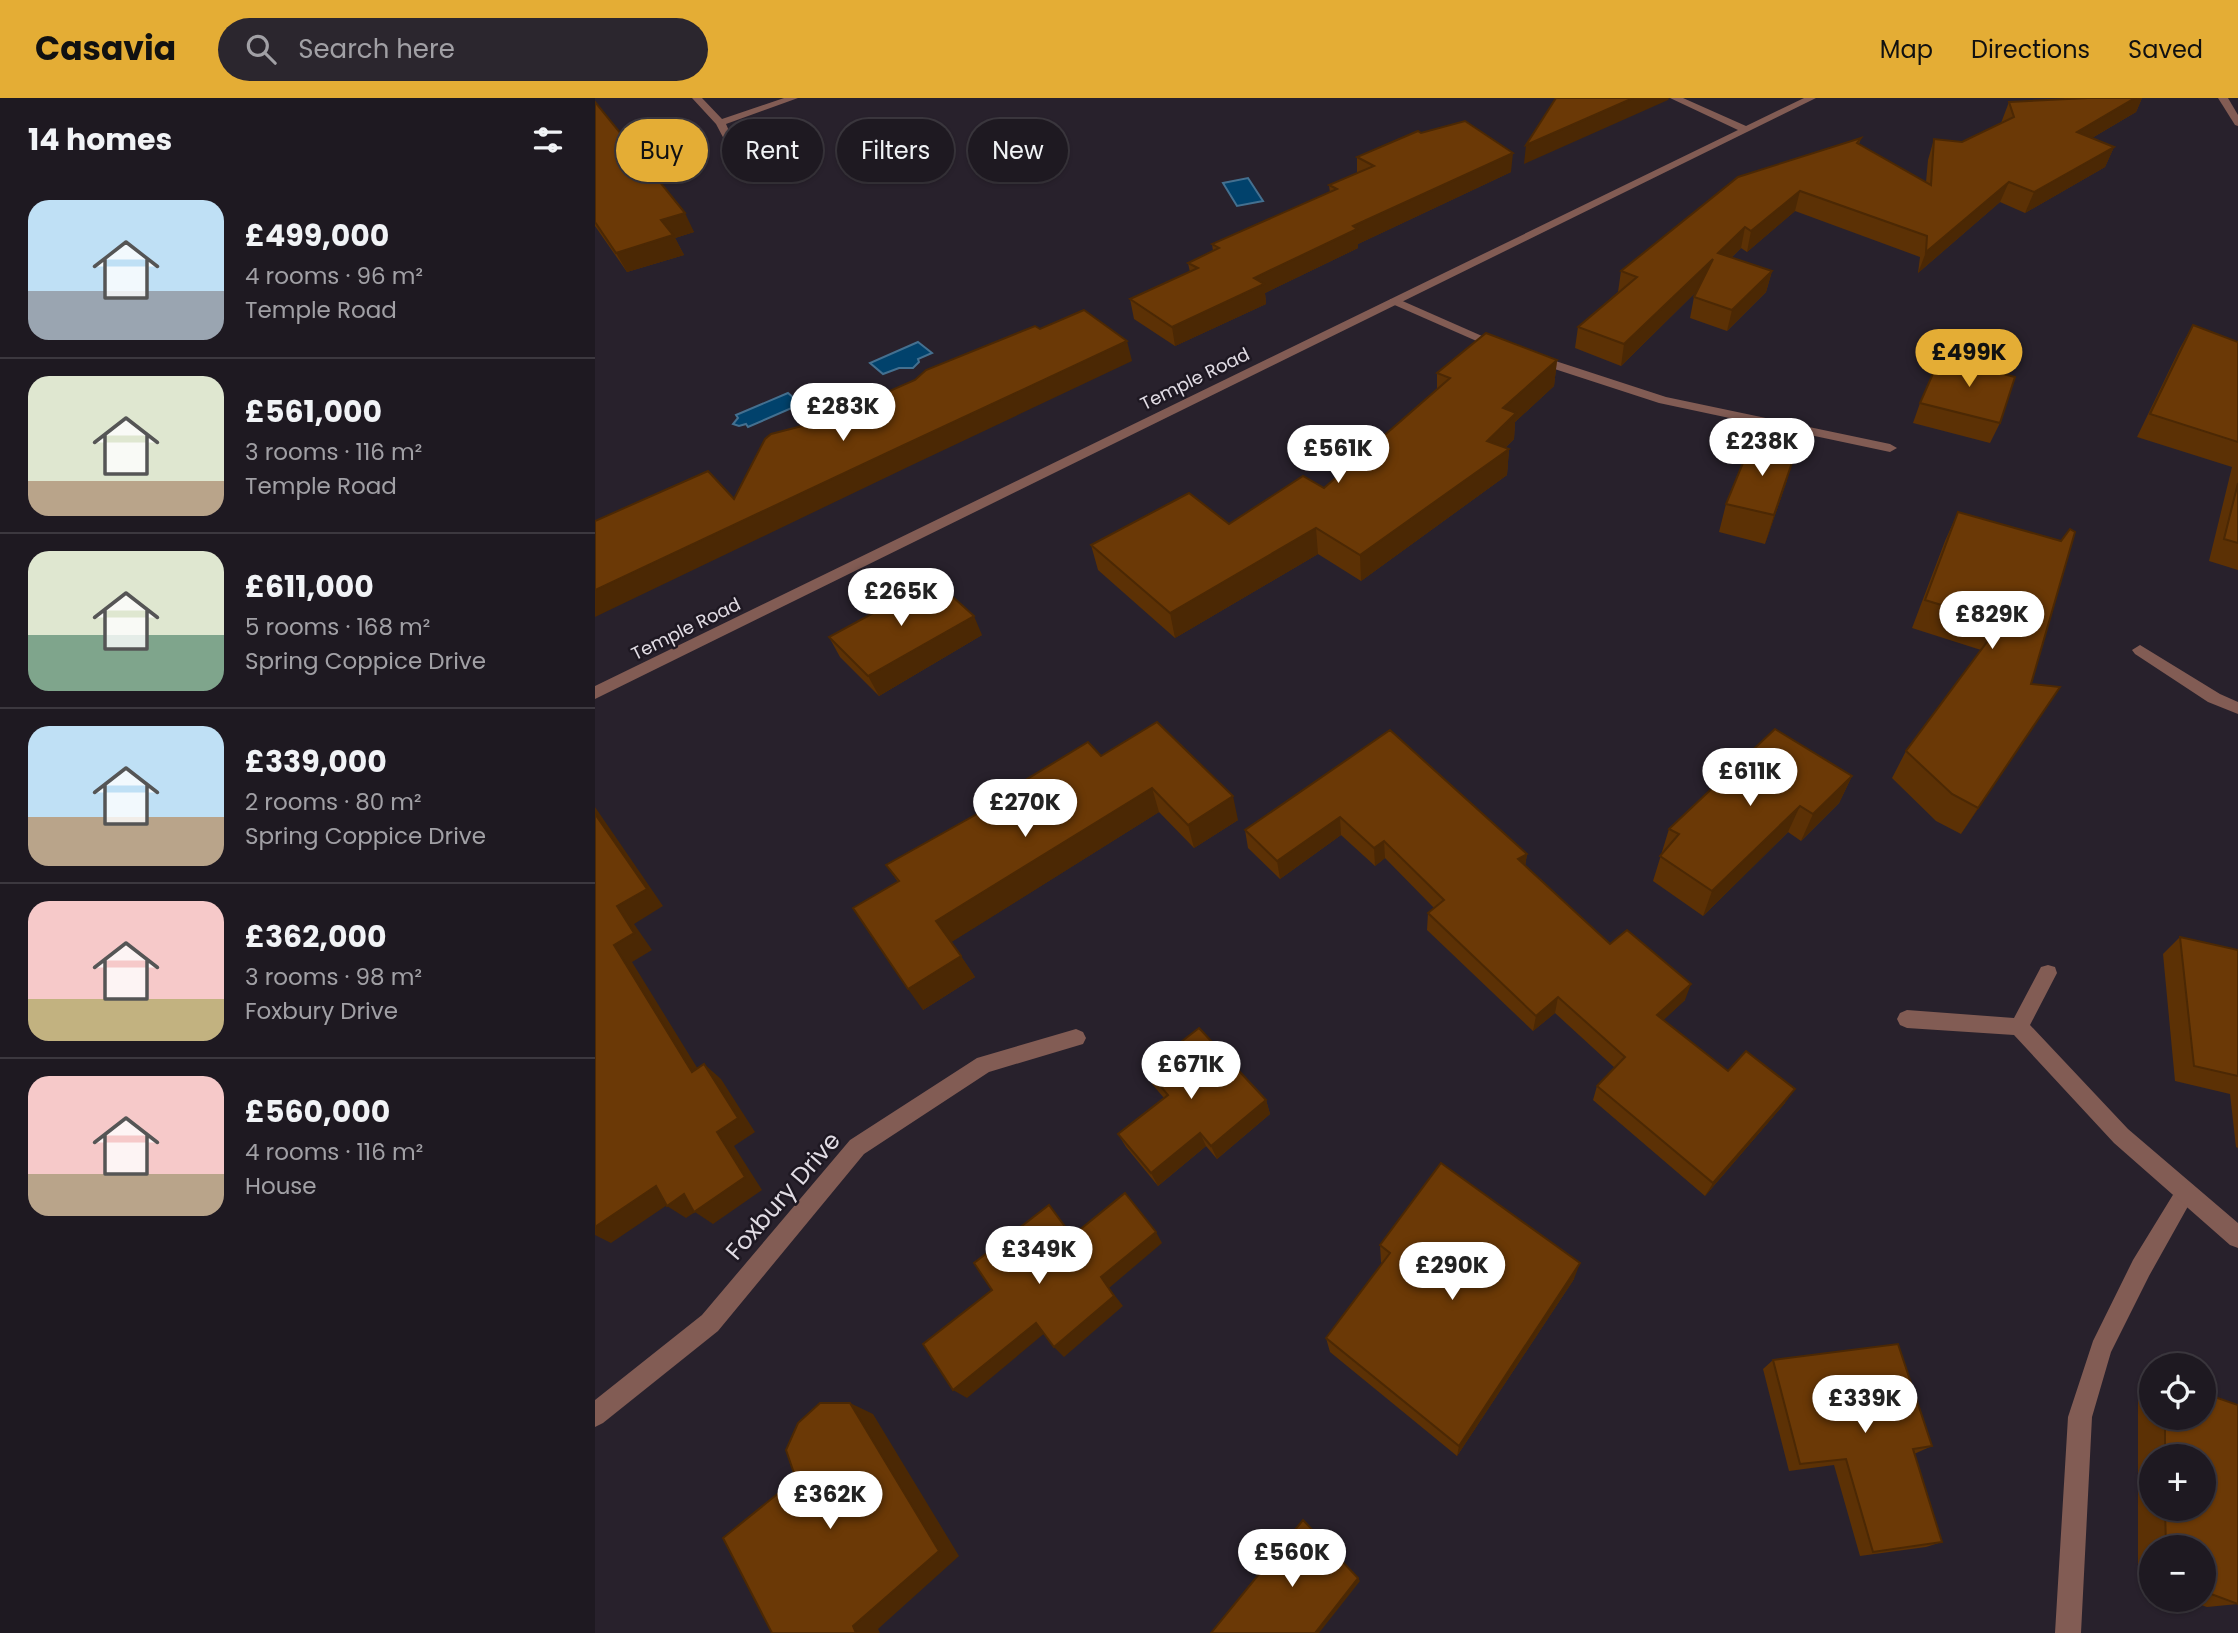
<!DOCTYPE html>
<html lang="en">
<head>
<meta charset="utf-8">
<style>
	body { margin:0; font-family:Poppins,sans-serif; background:#2b262e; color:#f1f3f6; height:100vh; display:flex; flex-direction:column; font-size:26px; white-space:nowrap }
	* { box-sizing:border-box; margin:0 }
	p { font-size:23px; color:#a1a0a5 }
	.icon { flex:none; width:38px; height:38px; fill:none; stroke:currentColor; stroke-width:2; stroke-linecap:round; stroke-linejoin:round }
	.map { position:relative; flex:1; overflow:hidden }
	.drawer { display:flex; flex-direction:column; background:#1e1921; width:595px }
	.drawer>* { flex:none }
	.hud { position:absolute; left:21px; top:21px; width:665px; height:63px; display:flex; gap:14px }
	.buttons { position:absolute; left:1544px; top:1255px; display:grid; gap:14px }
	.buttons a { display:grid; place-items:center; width:77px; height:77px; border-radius:50%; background:#1e1921; box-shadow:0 2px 5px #0004,0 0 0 2px #3c383f; font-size:35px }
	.price { position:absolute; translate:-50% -60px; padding:0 16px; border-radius:24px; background:#fff; color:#222; font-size:23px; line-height:46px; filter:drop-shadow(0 2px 4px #0008) }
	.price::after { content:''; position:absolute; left:50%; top:42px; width:21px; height:16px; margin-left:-10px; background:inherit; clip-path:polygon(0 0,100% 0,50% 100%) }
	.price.selected { background:#e4ad35; color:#111 }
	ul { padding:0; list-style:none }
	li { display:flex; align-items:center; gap:21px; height:175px; padding:0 28px }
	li+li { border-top:2px solid #3c383f }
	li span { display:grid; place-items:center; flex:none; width:196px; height:140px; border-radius:21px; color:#555 }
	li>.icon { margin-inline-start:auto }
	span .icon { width:84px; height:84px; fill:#fffc; stroke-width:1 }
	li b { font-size:30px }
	h2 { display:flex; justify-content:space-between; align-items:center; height:84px; padding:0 28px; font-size:30px }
	.chip { padding:0 24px; border-radius:32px; background:#1e1921; box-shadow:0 2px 5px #0004,0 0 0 2px #3c383f; font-size:24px; line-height:63px }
	.chip.selected { background:#e4ad35; color:#111 }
	header { display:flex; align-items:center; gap:42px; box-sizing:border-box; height:98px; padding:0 35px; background:#e4ad35; color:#111 }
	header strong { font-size:33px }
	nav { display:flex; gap:38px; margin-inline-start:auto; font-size:24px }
	.search { width:490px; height:63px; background:#2b262e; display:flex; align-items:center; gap:18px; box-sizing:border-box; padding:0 24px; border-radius:38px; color:#a1a0a5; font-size:26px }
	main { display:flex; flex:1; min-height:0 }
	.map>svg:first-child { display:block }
</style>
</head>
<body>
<header>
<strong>Casavia</strong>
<div class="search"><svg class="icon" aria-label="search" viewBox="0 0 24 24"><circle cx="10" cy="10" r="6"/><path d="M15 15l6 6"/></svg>Search here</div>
<nav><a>Map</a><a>Directions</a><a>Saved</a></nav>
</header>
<main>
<section class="drawer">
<h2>14 homes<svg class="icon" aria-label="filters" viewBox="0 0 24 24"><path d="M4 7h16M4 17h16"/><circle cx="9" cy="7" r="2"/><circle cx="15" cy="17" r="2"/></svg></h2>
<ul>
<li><span style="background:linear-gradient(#bfe0f5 65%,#9aa5b1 0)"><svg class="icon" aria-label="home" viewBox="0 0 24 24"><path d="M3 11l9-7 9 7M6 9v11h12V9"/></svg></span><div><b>£499,000</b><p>4 rooms · 96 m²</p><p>Temple Road</p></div></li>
<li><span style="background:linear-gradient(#dfe7d0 75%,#b9a48a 0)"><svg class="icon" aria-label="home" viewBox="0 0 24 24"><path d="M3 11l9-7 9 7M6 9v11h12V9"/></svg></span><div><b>£561,000</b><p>3 rooms · 116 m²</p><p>Temple Road</p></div></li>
<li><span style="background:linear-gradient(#dfe7d0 60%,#7fa58c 0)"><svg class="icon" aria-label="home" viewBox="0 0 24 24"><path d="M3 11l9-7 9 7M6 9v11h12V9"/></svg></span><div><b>£611,000</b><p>5 rooms · 168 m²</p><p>Spring Coppice Drive</p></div></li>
<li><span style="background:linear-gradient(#bfe0f5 65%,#b9a48a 0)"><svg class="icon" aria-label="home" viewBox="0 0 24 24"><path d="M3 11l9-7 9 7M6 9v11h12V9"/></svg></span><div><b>£339,000</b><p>2 rooms · 80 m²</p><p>Spring Coppice Drive</p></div></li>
<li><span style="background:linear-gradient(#f6c9c9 70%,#c2b280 0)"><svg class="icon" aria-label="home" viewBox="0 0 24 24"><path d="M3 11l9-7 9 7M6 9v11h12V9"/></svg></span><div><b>£362,000</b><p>3 rooms · 98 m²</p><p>Foxbury Drive</p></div></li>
<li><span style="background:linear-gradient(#f6c9c9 70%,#b9a48a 0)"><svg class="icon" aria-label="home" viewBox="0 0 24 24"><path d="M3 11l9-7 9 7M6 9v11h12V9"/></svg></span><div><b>£560,000</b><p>4 rooms · 116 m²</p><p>House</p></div></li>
</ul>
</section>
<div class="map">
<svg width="1643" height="1535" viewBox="0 0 1643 1535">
	<rect width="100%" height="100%" fill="#28212c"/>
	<g fill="#01426c" stroke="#447090" stroke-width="2">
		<path d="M653 80 668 103 642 108 628 85Z"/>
		<path d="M323 244 337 255 323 261 324 264 318 270H304L288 276 275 265Z"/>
		<path d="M193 295 206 306 153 329 151 326 144 328 138 326 143 320 141 317Z"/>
	</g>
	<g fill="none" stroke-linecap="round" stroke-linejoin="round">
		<g fill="#825c54" fill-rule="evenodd">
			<path d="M795 201H803L912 249 902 252 795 205Z"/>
			<path d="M939 256 1071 299 1295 346 1302 350 1295 354 1064 305 935 263V257Z"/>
			<path d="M1545 547 1625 596 1643 604V616L1613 604 1540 556 1537 552Z"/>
			<path d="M1591 1084 1598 1087 1601 1094 1554 1178 1516 1254 1497 1319 1486 1535H1460L1473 1319 1498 1243 1538 1162 1584 1087Z"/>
		</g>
		<g fill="#825c54" fill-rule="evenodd">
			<path d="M97 0H107L127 21 189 0H203L131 26 138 42 159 64 154 67 131 45 121 26Z"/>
			<path d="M1075 0H1088L1151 28 1209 0H1221L0 601V588L1143 32Z"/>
			<path d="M1623 0H1633L1643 17V28L1640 27Z"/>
			<path d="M1453 867 1460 869 1462 875 1435 927 1533 1031 1643 1125V1150L1635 1147 1519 1045 1419 937 1312 930 1305 927 1302 921 1305 915 1312 912 1419 920 1446 869Z"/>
			<path d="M481 931 488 934 491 940 488 946 394 974 269 1056 123 1233 8 1325 0 1329V1302L107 1217 255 1042 382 960Z"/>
		</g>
	</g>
	<g fill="#5c3105" fill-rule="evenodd">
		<path d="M1469 0H1547L1541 14 1497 40 1519 49 1510 69 1430 115 1405 104 1323 175 1325 159 1200 113 1152 154 1146 150 1136 160 1177 173 1171 194 1132 233 1095 220 1099 199 1102 193 1026 268 980 250 983 229 1023 194 1026 173 1266 40 1264 46 1331 84 1333 62 1339 41 1367 44 1406 25 1414 4 1470 1Z"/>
		<path d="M0 4 99 134 80 140 89 157 32 174 0 128Z"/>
		<path d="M762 59 916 74 763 146V150L670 195 671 206 580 248 539 221 535 201 595 174 593 165 618 153 617 146 735 95 734 87 762 75Z"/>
		<path d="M1598 227 1643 244V472L1614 463 1637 369 1542 339 1585 250Z"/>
		<path d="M962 262 959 288 920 324 919 341 910 350 914 351 912 377 766 483 723 456 580 540 503 472 496 447 634 426 729 390 842 291V275Z"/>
		<path d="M1366 268 1405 325 1395 345 1318 325 1325 305Z"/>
		<path d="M1192 382 1170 446 1124 434 1131 406Z"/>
		<path d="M1363 414 1436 586 1465 589 1366 736 1341 723 1297 680 1311 653 1386 552 1317 530 1350 443Z"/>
		<path d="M387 537 284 598 245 559 234 539Z"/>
		<path d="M795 632 932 756 930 768 1015 846 1090 902 1068 922 1133 973 1190 1005 1110 1098 998 1002 1002 988 1020 970 960 915 938 933 832 832 833 815 839 810 790 760 780 768 746 737 685 781 653 750 650 732Z"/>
		<path d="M506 658 643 722 599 750 564 714 356 844 380 879 328 912 303 784 291 767 388 713 386 709Z"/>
		<path d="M1257 678 1244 705 1206 743 1193 734 1108 818 1058 783 1074 731Z"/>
		<path d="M1585 839 1643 852V1050L1641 1049 1635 996 1580 983 1568 856Z"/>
		<path d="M551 971 671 1002 675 1016 622 1061 611 1048 563 1088 531 1049 523 1036 569 1000 557 986Z"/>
		<path d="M785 1147 979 1181 862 1358 735 1254 731 1240 787 1165 786 1164Z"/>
		<path d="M1178 1262 1337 1348 1319 1356 1347 1444 1331 1449 1265 1458 1239 1367 1194 1373 1168 1271Z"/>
		<path d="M1556 1287V1320H1608L1643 1506 1612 1509 1591 1502H1608V1449H1556V1488L1543 1484V1292ZM1556 1358H1608V1410H1556Z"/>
	</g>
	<g fill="#4b2804">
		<path d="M1038 0H1074L1073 2 929 66 931 47Z"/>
		<path d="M1540 0H1547L1541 14 1473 54 1482 34Z"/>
		<path d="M1519 49 1510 69 1430 115 1439 94Z"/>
		<path d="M918 55 916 74 763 146V150L670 195 671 206 580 248 577 229 659 180 758 128Z"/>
		<path d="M1414 84 1405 104 1323 175 1331 154Z"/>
		<path d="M1205 93 1200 113 1152 154 1156 133Z"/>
		<path d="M90 115 99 134 80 140 89 157 32 174 21 155 66 122Z"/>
		<path d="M1150 129 1146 150 1119 177 1123 155Z"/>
		<path d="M1118 161 1113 182 1026 268 1029 246Z"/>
		<path d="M1177 173 1171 194 1132 233 1137 212Z"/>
		<path d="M532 243 537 263 317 367 0 519V492L309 347Z"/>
		<path d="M962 262 959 288 920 324 919 341 894 365 914 351 912 377 766 483 765 457 892 343 908 310Z"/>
		<path d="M1201 353 1192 382 1170 446 1179 417Z"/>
		<path d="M721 430 723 456 580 540 575 515Z"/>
		<path d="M379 518 387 537 284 598 273 578Z"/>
		<path d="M1465 589 1447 616 1366 736 1383 710Z"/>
		<path d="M1257 678 1244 705 1206 743 1218 716Z"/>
		<path d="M557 690 564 714 355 845 341 823Z"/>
		<path d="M638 698 643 722 599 750 593 727Z"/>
		<path d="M1205 708 1193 734 1108 818 1117 793Z"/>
		<path d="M0 709 68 808 39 826 57 852 37 864 114 989 97 974 19 847 22 808 0 716Z"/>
		<path d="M745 719 746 737 685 781 682 763Z"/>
		<path d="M789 743 790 760 780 768 779 750Z"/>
		<path d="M932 756 929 774 923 761Z"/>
		<path d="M366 858 380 879 328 912 313 891Z"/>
		<path d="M1096 886 1090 902 1057 933 1062 917Z"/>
		<path d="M963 899 960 915 938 933 941 918Z"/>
		<path d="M109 966 126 981 160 1034 139 1048 167 1092 118 1126 100 1114 91 1120 72 1108 122 1034Z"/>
		<path d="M1200 991 1190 1005 1110 1098 1118 1085Z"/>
		<path d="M671 1002 675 1016 622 1061 616 1048Z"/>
		<path d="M605 1035 611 1048 563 1088 556 1075Z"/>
		<path d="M61 1088 81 1101 16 1145 0 1137V1129Z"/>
		<path d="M561 1134 567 1145 514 1190 528 1208 469 1259 459 1249 506 1179Z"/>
		<path d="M985 1165 979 1181 862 1358 864 1348Z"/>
		<path d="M441 1225 451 1234 372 1300 358 1292Z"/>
		<path d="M255 1305 278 1316 364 1458 283 1531 285 1535H261L258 1528Z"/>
		<path d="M763 1480 765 1483 724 1535H720Z"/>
	</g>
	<g fill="#6b3906" stroke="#4b2804" stroke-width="2">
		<path d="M961 0H1038L931 47Z"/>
		<path d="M1493 0H1540L1482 34 1519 49 1439 94 1414 84 1331 154 1332 138 1205 93 1156 133 1150 129 1123 155 1177 173 1137 212 1099 199 1118 161 1029 246 983 229 1042 179 1026 173 1143 79 1266 40 1262 45 1336 87 1339 41 1367 44 1419 19 1414 4Z"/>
		<path d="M0 4 90 115 66 122 78 137 21 155 0 124Z"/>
		<path d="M870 23 918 55 758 128 762 131 659 180 669 186 577 229 535 201 603 170 593 165 624 150 617 146 742 91 734 87 779 68 762 59 823 33 826 35Z"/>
		<path d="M489 212 532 243 309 347 0 492V423L113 373 139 401 170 341 176 336 207 328 242 309 277 306 283 298 320 282 331 272 440 228 445 231Z"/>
		<path d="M1598 227 1643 244V344L1555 316Z"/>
		<path d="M891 235 962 262 908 310 921 315 892 343 914 351 765 457 721 430 575 515 496 447 594 395 634 426 708 378 729 390 855 280 842 275Z"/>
		<path d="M1374 248 1397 273 1420 279 1405 325 1325 305 1344 262 1367 268Z"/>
		<path d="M1157 343 1201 353 1179 417 1131 406Z"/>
		<path d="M1643 385V445L1629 441Z"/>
		<path d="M1363 414 1466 443 1475 431 1480 434 1436 586 1465 589 1383 710 1357 696 1311 653 1406 525 1330 502Z"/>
		<path d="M339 482 379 518 273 578 234 539Z"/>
		<path d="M562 624 638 698 593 727 557 690 341 823 366 858 313 891 258 810 304 783 291 767 389 712 386 709 493 644 506 658Z"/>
		<path d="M1180 631 1257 678 1218 716 1205 708 1117 793 1065 758 1084 736 1074 731Z"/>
		<path d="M795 632 932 756 923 761 1015 846 1032 832 1096 886 1062 917 1133 973 1151 953 1200 991 1118 1085 1002 988 1030 959 963 899 941 918 833 815 849 802 789 743 779 750 745 719 682 763 650 732Z"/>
		<path d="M0 716 52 791 22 808 39 835 19 847 97 974 109 966 143 1020 122 1034 150 1079 99 1114 89 1096 72 1108 61 1088 0 1129Z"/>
		<path d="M1585 839 1643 852V978L1599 968Z"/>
		<path d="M604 930 671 1002 616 1048 605 1035 556 1075 523 1036 573 997 551 971Z"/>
		<path d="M846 1065 985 1165 864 1348 731 1240 795 1155 785 1147Z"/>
		<path d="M530 1095 561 1134 506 1179 519 1198 459 1249 441 1225 358 1292 328 1246 397 1192 379 1165 454 1107 477 1138Z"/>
		<path d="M1303 1246 1337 1348 1318 1351 1347 1444 1278 1454 1251 1361 1205 1366 1178 1262Z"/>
		<path d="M1608 1295 1643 1307V1506L1608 1493V1449H1571L1570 1410H1608V1358H1570V1320H1608Z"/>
		<path d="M225 1305H255L344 1453 258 1528 261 1535H177L128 1440 201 1381 191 1352 203 1325Z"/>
		<path d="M708 1422 763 1480 720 1535H616Z"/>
	</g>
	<g text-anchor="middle" stroke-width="5" stroke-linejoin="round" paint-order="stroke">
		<g font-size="18" fill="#e1dce4" stroke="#1e1822">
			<text transform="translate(600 281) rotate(-26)" y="6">Temple Road</text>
			<text transform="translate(91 531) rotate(-26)" y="6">Temple Road</text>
		</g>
		<g font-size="24" fill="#e1dce4" stroke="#1e1822">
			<text transform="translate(188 1098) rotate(-49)" y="8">Foxbury Drive</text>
		</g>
	</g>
</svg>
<div class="buttons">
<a><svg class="icon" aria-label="locate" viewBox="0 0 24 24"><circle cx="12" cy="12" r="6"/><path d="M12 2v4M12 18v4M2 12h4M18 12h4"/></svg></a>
<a>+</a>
<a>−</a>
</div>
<b class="price selected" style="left:1374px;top:291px">£499K</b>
<b class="price" style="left:248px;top:345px">£283K</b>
<b class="price" style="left:1167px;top:380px">£238K</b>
<b class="price" style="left:743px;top:387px">£561K</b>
<b class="price" style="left:306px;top:530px">£265K</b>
<b class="price" style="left:1397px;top:553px">£829K</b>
<b class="price" style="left:1155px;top:710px">£611K</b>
<b class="price" style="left:430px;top:741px">£270K</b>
<b class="price" style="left:596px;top:1003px">£671K</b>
<b class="price" style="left:444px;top:1188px">£349K</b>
<b class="price" style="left:857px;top:1204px">£290K</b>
<b class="price" style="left:1270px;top:1337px">£339K</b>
<b class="price" style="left:235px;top:1433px">£362K</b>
<b class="price" style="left:697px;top:1491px">£560K</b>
<div class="hud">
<a class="chip selected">Buy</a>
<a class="chip">Rent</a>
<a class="chip">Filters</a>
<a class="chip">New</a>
</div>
</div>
</main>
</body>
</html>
